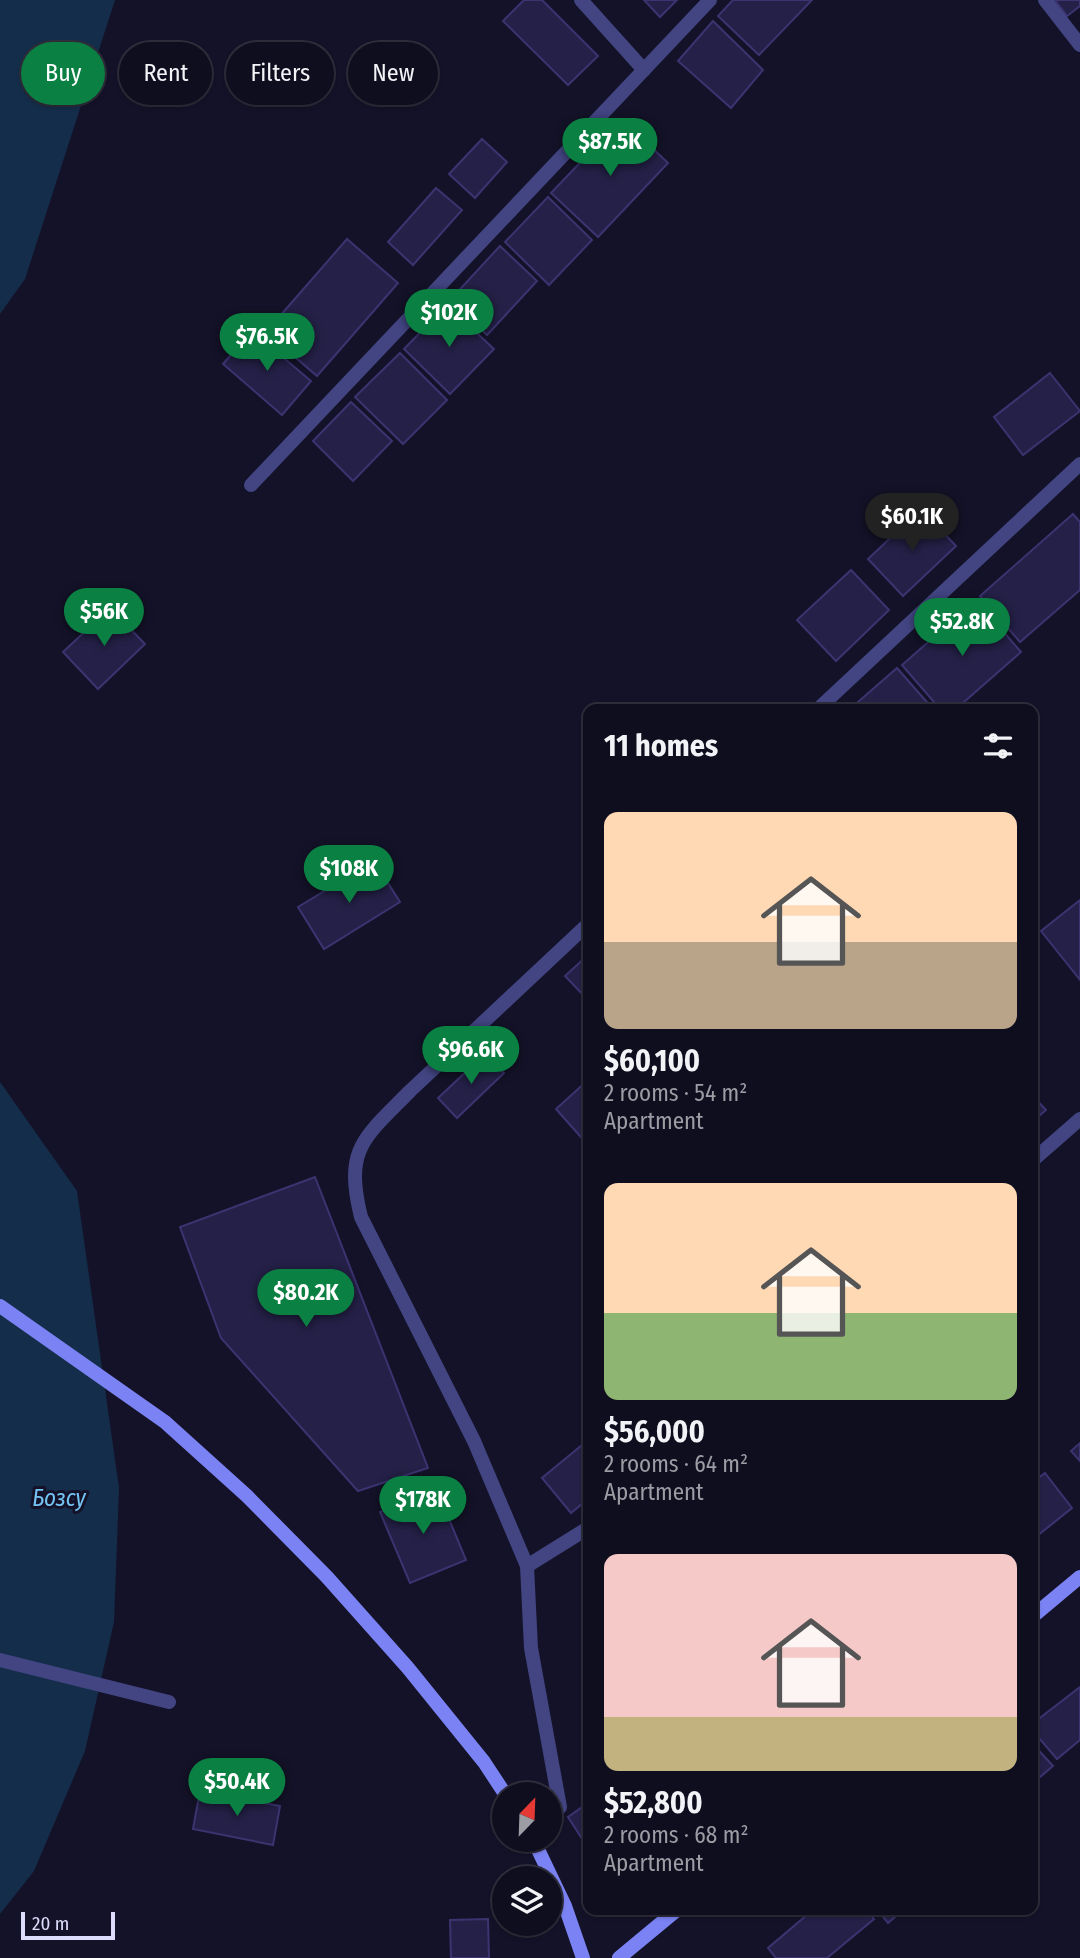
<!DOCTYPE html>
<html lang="en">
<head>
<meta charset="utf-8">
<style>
	body { margin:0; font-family:"Fira Sans Condensed",sans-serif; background:#1d1c2b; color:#f1f3f6; height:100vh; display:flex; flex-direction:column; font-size:26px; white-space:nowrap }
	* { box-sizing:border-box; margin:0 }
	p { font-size:23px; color:#9b9ca4 }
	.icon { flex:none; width:38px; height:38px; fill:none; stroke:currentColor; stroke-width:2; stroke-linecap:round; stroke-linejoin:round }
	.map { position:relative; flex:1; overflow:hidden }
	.side { position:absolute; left:583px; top:704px; width:455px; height:1211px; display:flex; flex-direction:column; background:#0f0e1e; border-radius:14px; box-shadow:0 2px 5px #0004,0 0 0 2px #2f2e3c }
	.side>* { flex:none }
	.hud { position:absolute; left:21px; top:42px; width:457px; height:63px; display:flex; gap:14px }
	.needle { width:46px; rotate:23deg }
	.controls { position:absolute; left:492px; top:1782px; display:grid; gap:14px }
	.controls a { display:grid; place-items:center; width:70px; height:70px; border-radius:50%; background:#0f0e1e; box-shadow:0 2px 5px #0004,0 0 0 2px #2f2e3c; font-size:35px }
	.scale { position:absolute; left:21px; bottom:18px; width:94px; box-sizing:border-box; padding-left:7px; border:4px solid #dddcfc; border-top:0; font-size:19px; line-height:24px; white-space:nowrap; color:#dddcfc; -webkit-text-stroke:5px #141228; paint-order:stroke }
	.price { position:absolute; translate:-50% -60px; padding:0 16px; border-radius:24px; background:#0b8043; color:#fff; font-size:23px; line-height:46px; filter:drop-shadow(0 2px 4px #0008) }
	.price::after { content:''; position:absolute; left:50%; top:42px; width:21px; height:16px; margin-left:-10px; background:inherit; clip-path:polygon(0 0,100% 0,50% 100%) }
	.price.active { background:#222; color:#fff }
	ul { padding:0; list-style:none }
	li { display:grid; align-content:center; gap:14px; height:371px; padding:0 21px }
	li span { display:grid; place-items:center; height:217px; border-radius:14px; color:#555 }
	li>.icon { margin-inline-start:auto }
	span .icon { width:126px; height:126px; fill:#fffc; stroke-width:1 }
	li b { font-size:30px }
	h2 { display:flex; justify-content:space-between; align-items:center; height:84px; padding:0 21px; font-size:30px }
	.chip { padding:0 24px; border-radius:32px; background:#0f0e1e; box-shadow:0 2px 5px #0004,0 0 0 2px #2f2e3c; font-size:24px; line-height:63px }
	.chip.active { background:#0b8043; color:#fff }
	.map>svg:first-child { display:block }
</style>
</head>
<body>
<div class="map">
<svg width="1080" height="1958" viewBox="0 0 1080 1958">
	<rect width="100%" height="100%" fill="#141228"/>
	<g fill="#142d4a">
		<path d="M0 0H115L25 279 0 314Z"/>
		<path d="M0 1082 77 1191 119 1488 114 1622 85 1751 34 1871 0 1914Z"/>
	</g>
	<g fill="#242047" stroke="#3b3471" stroke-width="2">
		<path d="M524 0H542L598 56 568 85 503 21Z"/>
		<path d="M644 0H677L660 17Z"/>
		<path d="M733 0H812L759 55 718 16Z"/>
		<path d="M1055 0H1080V6L1067 16Z"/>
		<path d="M713 21 763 70 731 108 678 61Z"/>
		<path d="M622 119 668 163 598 237 551 193Z"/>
		<path d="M482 139 507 162 475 198 449 174Z"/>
		<path d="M436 188 462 210 413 265 388 242Z"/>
		<path d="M548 197 592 240 549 285 505 242Z"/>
		<path d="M347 239 398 283 317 376 266 332Z"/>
		<path d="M500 246 537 281 487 335 450 300Z"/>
		<path d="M447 305 494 349 450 394 404 349Z"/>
		<path d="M252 331 311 381 282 415 223 364Z"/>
		<path d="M400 353 447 400 403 444 355 397Z"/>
		<path d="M1050 373 1080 411 1023 455 994 417Z"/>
		<path d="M351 402 392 441 353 481 313 441Z"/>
		<path d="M921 509 956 546 903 596 868 559Z"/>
		<path d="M1073 514 1080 522V590L1020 642 980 596Z"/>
		<path d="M851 570 889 610 836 661 797 620Z"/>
		<path d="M976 600 1021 652 956 709H940L902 665Z"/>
		<path d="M110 608 145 644 98 689 63 652Z"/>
		<path d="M897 668 933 709H850Z"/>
		<path d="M374 861 400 902 324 949 298 907Z"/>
		<path d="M1080 900V980L1041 931Z"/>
		<path d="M588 955V1000L565 976Z"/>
		<path d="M485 1054 504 1073 457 1118 438 1098Z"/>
		<path d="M588 1080V1145L556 1109Z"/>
		<path d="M1032 1095 1046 1110 1032 1122Z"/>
		<path d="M315 1177 428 1468 358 1491 221 1338 180 1227Z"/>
		<path d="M588 1440V1499L571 1513 542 1478Z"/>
		<path d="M1080 1443V1461L1071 1451Z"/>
		<path d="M1045 1473 1072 1508 1032 1540V1483Z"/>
		<path d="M437 1490 466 1560 410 1583 380 1512Z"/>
		<path d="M1080 1687V1740L1057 1759 1032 1730V1724Z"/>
		<path d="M1032 1743 1053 1766 1032 1784Z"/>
		<path d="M200 1791 280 1806 273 1845 193 1829Z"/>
		<path d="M588 1803V1848L568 1817Z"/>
		<path d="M814 1909H866L874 1919 827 1958H776L768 1948Z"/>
		<path d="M877 1909H904L888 1923Z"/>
		<path d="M488 1919 489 1958H451L450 1920Z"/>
	</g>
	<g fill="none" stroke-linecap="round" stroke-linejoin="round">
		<g stroke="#424582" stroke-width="14">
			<path d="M581 0 644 70"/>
			<path d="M1045 0 1080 45"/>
			<path d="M251 485 710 0"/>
			<path d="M818 709 1080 464"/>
			<path d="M1032 1161 1080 1119"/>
			<path d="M527 1566 588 1528"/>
			<path d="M0 1660 169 1702"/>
			<path d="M550 1818 560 1807 531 1648 527 1566 474 1441 361 1217C344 1148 364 1138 410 1091L588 924"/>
		</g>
		<g stroke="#7b83f4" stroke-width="14">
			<path d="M0 1306 165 1422 247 1496 327 1577 408 1668 484 1762 505 1794"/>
			<path d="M1032 1617 1080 1577"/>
			<path d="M533 1839 565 1906 583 1958"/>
			<path d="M619 1958 678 1909"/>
		</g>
	</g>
	<g text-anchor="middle" stroke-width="6" stroke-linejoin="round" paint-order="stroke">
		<g font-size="23" font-style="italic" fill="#73c3f3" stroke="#141228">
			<text x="59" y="1506">Бозсу</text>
		</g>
	</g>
</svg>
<div class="controls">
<a><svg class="needle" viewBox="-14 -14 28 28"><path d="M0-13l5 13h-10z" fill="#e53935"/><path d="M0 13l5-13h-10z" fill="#9b9ca4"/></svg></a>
<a><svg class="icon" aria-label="layers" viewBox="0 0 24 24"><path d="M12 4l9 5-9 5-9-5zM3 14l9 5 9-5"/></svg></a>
</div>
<div class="scale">20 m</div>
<b class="price" style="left:610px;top:178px">$87.5K</b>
<b class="price" style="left:449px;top:349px">$102K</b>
<b class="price" style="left:267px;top:373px">$76.5K</b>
<b class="price active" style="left:912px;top:553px">$60.1K</b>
<b class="price" style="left:104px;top:648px">$56K</b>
<b class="price" style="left:962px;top:658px">$52.8K</b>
<b class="price" style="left:349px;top:905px">$108K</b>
<b class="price" style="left:471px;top:1086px">$96.6K</b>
<b class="price" style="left:306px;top:1329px">$80.2K</b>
<b class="price" style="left:423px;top:1536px">$178K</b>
<b class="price" style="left:237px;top:1818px">$50.4K</b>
<div class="hud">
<a class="chip active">Buy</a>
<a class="chip">Rent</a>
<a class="chip">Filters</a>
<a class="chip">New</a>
</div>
<section class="side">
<h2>11 homes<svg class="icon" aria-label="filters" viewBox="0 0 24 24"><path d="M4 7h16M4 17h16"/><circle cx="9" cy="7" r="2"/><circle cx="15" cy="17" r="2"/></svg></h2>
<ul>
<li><span style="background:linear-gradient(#ffd9b3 60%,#b9a48a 0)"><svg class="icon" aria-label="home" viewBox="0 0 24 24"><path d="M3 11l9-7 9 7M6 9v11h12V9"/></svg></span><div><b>$60,100</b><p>2 rooms · 54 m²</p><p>Apartment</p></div></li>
<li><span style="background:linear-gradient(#ffd9b3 60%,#8fb573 0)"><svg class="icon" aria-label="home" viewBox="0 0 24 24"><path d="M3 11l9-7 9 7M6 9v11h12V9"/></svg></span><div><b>$56,000</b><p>2 rooms · 64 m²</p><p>Apartment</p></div></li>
<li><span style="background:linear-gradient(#f6c9c9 75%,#c2b280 0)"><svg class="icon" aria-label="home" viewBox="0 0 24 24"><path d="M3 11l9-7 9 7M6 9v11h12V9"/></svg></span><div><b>$52,800</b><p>2 rooms · 68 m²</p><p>Apartment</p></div></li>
</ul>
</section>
</div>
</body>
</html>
